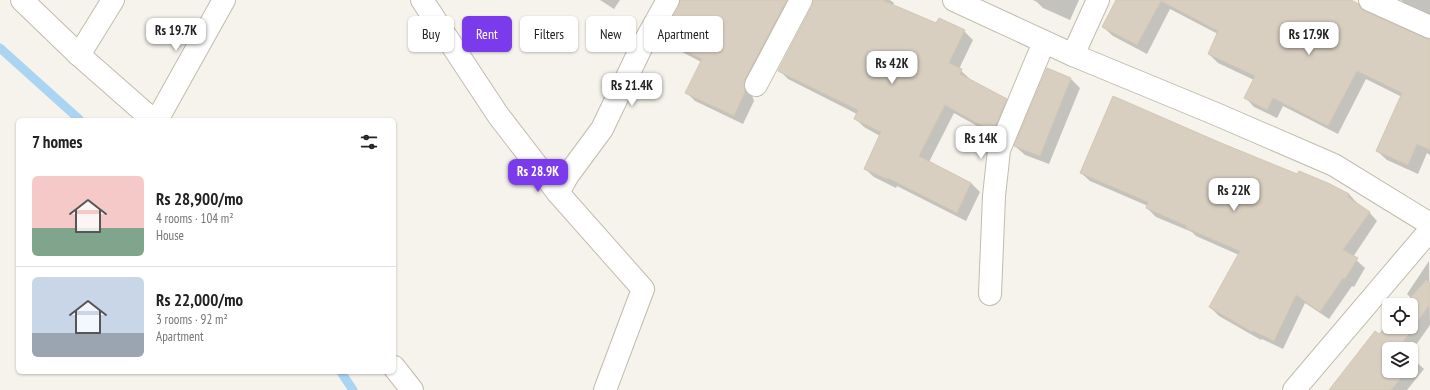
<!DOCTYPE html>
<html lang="en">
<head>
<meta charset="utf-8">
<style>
	body { margin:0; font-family:"PT Sans Narrow",sans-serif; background:#f2f2f2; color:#222; height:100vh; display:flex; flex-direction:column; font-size:15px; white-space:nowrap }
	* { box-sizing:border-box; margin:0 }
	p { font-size:13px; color:#767676 }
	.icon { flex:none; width:22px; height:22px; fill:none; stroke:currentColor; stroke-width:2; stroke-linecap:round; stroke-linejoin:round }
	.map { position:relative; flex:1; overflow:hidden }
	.sheet { position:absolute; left:16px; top:118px; width:380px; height:256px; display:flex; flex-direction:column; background:#fff; border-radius:6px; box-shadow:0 1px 3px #0004 }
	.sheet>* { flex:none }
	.guide { position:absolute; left:408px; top:16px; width:380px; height:36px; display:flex; gap:8px }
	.fabs { position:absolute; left:1382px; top:298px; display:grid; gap:8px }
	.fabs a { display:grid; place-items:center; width:36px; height:36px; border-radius:6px; background:#fff; box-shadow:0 1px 3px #0004; font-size:20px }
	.price { position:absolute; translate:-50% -34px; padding:0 9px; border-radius:8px; background:#fff; color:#222; font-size:13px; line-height:26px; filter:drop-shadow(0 1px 2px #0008) }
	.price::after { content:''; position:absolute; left:50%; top:24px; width:12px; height:9px; margin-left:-6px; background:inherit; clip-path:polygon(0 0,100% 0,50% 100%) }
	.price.current { background:#7c3aed; color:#fff }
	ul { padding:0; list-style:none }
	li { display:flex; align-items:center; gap:12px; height:100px; padding:0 16px }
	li+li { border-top:1px solid #e0e0e0 }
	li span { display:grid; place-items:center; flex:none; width:112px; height:80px; border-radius:6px; color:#555 }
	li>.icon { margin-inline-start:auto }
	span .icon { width:48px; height:48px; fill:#fffc; stroke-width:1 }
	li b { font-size:17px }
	h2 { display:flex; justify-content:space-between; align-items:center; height:48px; padding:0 16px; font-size:17px }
	.pill { padding:0 14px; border-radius:6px; background:#fff; box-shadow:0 1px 3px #0004; font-size:14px; line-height:36px }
	.pill.current { background:#7c3aed; color:#fff }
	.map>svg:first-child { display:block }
</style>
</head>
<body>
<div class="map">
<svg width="1430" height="390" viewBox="0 0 1430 390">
	<rect width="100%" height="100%" fill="#f6f3ec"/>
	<g fill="#0003">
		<path d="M600 0H620L614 9Z"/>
		<path d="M681 0H801L753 88 752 95 754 101 743 124 695 101 687 93 701 62 671 46 662 38 680 6Z"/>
		<path d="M814 0H890L894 3 893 5 937 24 964 31 973 40 959 69 970 79V81L1006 100 1015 109 1002 140 954 113 929 162 971 183 980 192 966 221 897 186 896 188 874 177 865 169 880 136 864 127 855 118 857 114 788 79 779 70 813 6Z"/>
		<path d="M1033 0H1079L1070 20 1043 8 1037 2Z"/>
		<path d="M1118 0H1348L1358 5 1366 13 1430 40V155L1427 153 1418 174 1387 160 1377 151 1402 97 1366 79 1338 134 1283 106 1277 118 1254 107 1245 97 1254 80 1218 63 1209 54 1218 34 1170 9 1147 54 1113 36 1103 27Z"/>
		<path d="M1401 0H1430V18L1409 8Z"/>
		<path d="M1047 69 1071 79 1080 88 1049 164 1025 155 1015 146Z"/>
		<path d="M1221 144 1298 175 1329 185 1349 194 1357 203V204L1369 212 1377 221 1353 257 1365 268 1354 287 1352 286 1329 319 1305 303 1283 349 1262 339 1261 340 1219 316 1210 307 1239 255 1196 236 1192 232 1156 217 1147 208 1148 206 1090 181 1081 173Z"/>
		<path d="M1429 261 1430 325 1411 352V349H1389V371H1411V357L1424 369 1407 390H1343L1379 336 1389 325V327H1411V305H1406L1411 298 1407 294Z"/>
	</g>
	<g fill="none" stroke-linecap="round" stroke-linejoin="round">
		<g stroke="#a9d4f2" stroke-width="9">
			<path d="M0 48 80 120"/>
			<path d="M341 372 353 390"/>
		</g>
	</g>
	<g fill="#d8cfc1" stroke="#d3c7b4">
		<path d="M680 0H787L745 79 744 86 745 92 734 116 685 93 702 59 661 38 679 6Z"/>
		<path d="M813 0H882L936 23 939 18 965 30 949 63 962 69 960 74 1007 99 993 132 945 105 919 156 971 183 957 213 888 178 887 179 864 169 881 132 854 119 858 110 778 71 812 6Z"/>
		<path d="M1116 0H1351L1359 4 1360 8 1365 11 1430 40V150L1417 144 1408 165 1376 151 1402 93 1357 71 1328 126 1273 98 1267 110 1244 98 1255 76 1208 54 1218 31 1161 1 1137 45 1102 27Z"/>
		<path d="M1047 68 1071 78 1040 156 1014 146Z"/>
		<path d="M1113 96 1221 143 1297 174 1299 171 1330 184 1349 194 1348 197 1370 212 1343 250 1358 258 1345 279 1343 278 1320 312 1296 295 1274 341 1253 331 1252 332 1209 307 1240 251 1186 228 1187 226 1146 208 1148 202 1080 173Z"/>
		<path d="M1426 280 1430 283V304L1400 346 1403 349H1389V371H1407L1391 390H1329L1375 331 1379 334 1389 323V327H1411V305H1404Z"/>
	</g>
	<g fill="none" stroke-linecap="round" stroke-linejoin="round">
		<g stroke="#c2bbae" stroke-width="24">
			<g id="minor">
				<path d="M22 0 79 55 153 120"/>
				<path d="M422 0 498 115 558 193 643 289 605 390"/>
				<path d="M954 0 1073 55 1216 114 1334 165 1430 224"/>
				<path d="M1370 0 1430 27"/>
				<path d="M79 55 113 0"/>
				<path d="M1073 55 1098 0"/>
				<path d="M756 85 801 0"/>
				<path d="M157 120 224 0"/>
				<path d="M558 193 568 175 602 129 640 50 668 0"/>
				<path d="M990 294 994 196 999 150 1044 42"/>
				<path d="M394 367 412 390"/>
				<path d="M1294 390 1430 230"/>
			</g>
		</g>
		<use href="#minor" stroke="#fff" stroke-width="22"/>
	</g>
</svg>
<div class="fabs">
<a><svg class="icon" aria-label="locate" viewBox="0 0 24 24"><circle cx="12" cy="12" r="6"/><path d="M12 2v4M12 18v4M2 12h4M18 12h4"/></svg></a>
<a><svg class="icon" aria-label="layers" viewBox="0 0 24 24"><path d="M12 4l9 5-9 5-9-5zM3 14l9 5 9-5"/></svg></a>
</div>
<b class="price" style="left:176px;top:52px">Rs 19.7K</b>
<b class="price" style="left:1309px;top:56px">Rs 17.9K</b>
<b class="price" style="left:892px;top:85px">Rs 42K</b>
<b class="price" style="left:632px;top:107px">Rs 21.4K</b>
<b class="price" style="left:981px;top:160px">Rs 14K</b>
<b class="price current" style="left:538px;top:193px">Rs 28.9K</b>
<b class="price" style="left:1234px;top:212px">Rs 22K</b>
<div class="guide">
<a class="pill">Buy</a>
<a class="pill current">Rent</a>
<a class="pill">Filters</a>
<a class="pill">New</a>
<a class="pill">Apartment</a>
</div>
<section class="sheet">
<h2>7 homes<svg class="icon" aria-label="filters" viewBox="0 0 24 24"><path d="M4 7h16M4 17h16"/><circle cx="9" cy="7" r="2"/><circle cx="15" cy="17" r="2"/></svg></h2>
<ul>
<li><span style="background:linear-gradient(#f6c9c9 65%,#7fa58c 0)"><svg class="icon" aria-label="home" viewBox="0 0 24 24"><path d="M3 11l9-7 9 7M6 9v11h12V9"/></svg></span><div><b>Rs 28,900/mo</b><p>4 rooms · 104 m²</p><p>House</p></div></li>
<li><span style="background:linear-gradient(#c9d6e8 70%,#9aa5b1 0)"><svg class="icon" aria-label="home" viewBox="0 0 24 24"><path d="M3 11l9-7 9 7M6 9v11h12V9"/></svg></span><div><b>Rs 22,000/mo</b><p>3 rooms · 92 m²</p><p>Apartment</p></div></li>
</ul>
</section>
</div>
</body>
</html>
